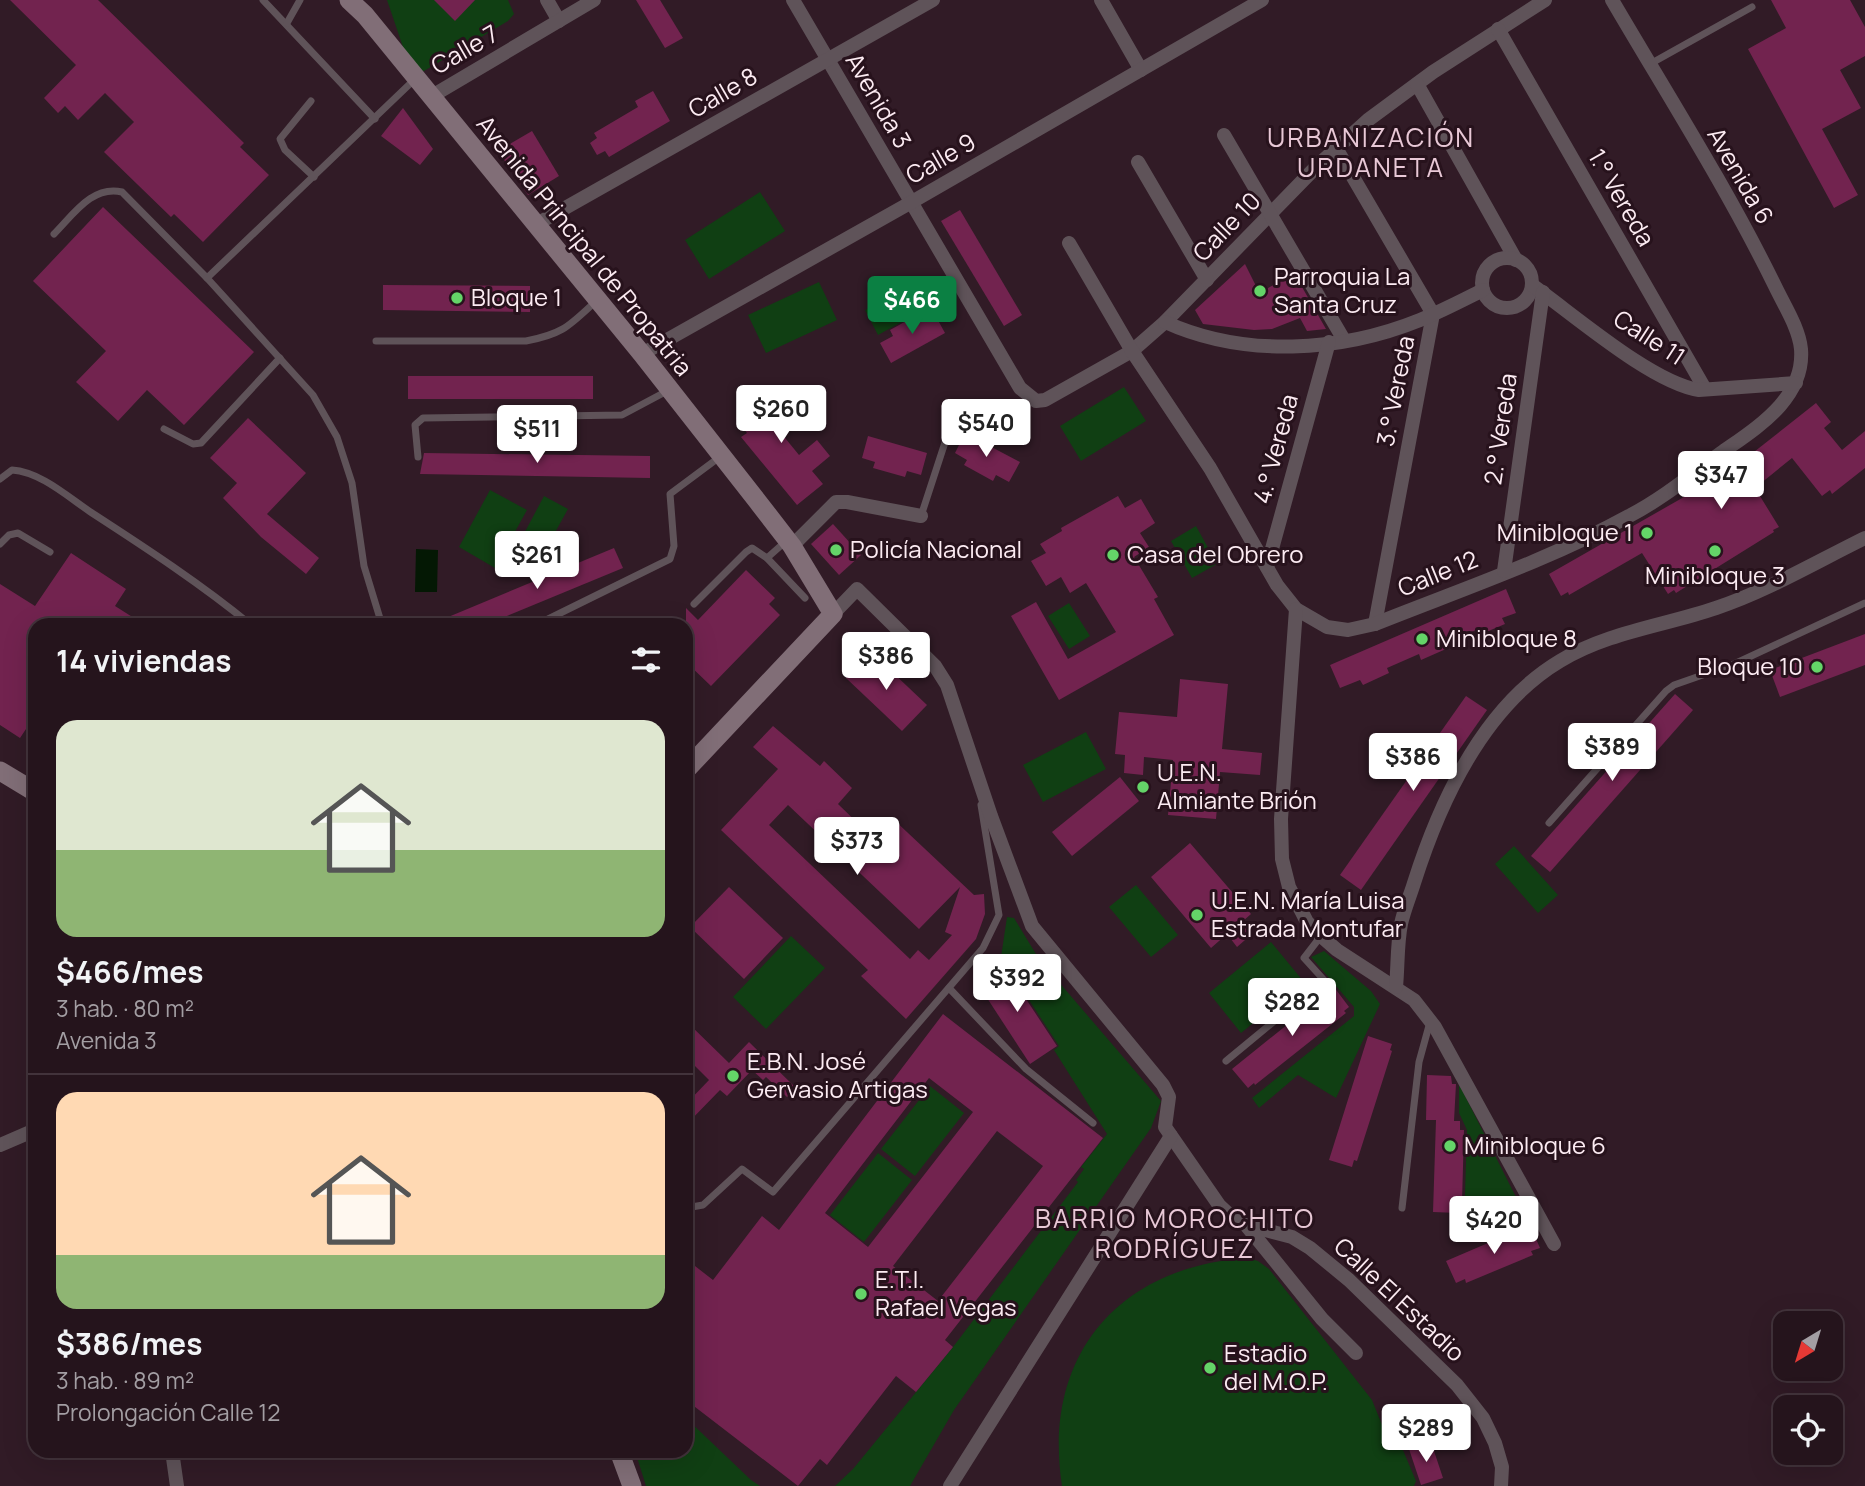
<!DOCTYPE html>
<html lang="es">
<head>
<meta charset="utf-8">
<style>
	body { margin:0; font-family:Manrope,sans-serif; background:#312129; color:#f1f3f6; height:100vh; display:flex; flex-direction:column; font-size:26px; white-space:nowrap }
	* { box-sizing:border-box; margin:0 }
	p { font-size:23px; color:#a39ea3 }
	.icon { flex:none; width:38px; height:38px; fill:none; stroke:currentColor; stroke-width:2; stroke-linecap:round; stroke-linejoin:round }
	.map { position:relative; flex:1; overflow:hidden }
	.sheet { position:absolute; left:28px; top:618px; width:665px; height:840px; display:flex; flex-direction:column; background:#25141c; border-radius:21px; box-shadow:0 7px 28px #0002,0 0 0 2px #42333b }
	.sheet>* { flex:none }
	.needle { width:46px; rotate:218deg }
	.tools { position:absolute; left:1773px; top:1311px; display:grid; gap:14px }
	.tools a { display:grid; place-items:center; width:70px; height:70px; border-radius:14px; background:#25141c; box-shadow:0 7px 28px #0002,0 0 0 2px #42333b; font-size:35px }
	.price { position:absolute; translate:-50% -60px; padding:0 16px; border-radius:7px; background:#fff; color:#222; font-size:23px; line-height:46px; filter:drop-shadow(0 2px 4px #0008) }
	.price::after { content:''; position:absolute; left:50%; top:42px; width:21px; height:16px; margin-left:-10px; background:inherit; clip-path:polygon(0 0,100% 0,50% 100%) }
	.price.current { background:#0b8043; color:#fff }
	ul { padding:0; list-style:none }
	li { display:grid; align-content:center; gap:14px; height:371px; padding:0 28px }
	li+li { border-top:2px solid #42333b }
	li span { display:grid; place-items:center; height:217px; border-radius:21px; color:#555 }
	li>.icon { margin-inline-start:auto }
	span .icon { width:126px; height:126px; fill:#fffc; stroke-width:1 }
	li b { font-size:30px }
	h2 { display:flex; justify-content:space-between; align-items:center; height:84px; padding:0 28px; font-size:30px }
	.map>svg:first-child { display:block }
</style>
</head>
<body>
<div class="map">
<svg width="1865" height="1486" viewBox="0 0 1865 1486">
	<rect width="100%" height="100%" fill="#311b26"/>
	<g fill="#103f13">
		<path d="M387 0H508L514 14 508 21 419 74 404 50Z"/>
		<path d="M760 192 785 231 709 279 685 240Z"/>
		<path d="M919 280 932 305 878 335 865 310Z"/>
		<path d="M819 282 837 320 766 353 748 315Z"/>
		<path d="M1124 387 1146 421 1081 461 1060 426Z"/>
		<path d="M490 490 527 510 495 568 459 547Z"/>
		<path d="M544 496 568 509 542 556 519 543Z"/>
		<path d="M1196 526 1217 564 1192 578 1171 541Z"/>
		<path d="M1069 603 1090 636 1069 649 1048 616Z"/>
		<path d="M1086 732 1106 769 1043 802 1023 765Z"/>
		<path d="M1514 846 1558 895 1538 913 1495 864Z"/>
		<path d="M1136 885 1178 935 1151 957 1109 907Z"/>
		<path d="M1007 917 1014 918 1039 959 1161 1101 1151 1128 954 1410 910 1486H835L853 1469 953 1347 1078 1182 1076 1180 1084 1169 1081 1167 1107 1134 1054 1050 1059 1046 1001 957Z"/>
		<path d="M791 936 825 968 766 1029 733 997Z"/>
		<path d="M1271 942 1304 982 1241 1033 1209 993Z"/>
		<path d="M1324 951 1371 991 1380 1004 1336 1098 1298 1075 1259 1108 1252 1098 1354 1016V1007L1311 957Z"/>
		<path d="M1459 1084 1525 1215 1464 1225 1467 1130 1459 1113Z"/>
		<path d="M930 1086 964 1113 915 1176 881 1149Z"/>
		<path d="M878 1153 912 1180 864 1242 830 1215Z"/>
		<path d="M1247 1258 1258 1261 1269 1269 1372 1400 1391 1447 1400 1443 1416 1481 1414 1486H1062C1042 1357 1117 1267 1247 1258Z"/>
		<path d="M686 1418 751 1480 760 1486H646L635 1451H686Z"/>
	</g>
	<path fill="#041804" d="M416 549 438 550 437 592H415Z"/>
	<g fill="#72234f" fill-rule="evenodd">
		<path d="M10 0H98L244 143 240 147 269 175 203 242 174 214 171 217 104 152 134 122 105 93 78 120 65 106 58 113 44 98 76 65Z"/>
		<path d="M434 0H475L455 21Z"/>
		<path d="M636 0H660L683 38 665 48Z"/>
		<path d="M1771 0H1850L1865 27V56L1840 70 1861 108 1822 129 1858 195 1834 208 1748 49 1786 28Z"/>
		<path d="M653 91 670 121 609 157 605 151 597 155 590 143 597 138 594 133 638 107 635 101Z"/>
		<path d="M403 108 433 149 420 165 381 136Z"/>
		<path d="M532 131 559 176 528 195 498 151Z"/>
		<path d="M103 207 254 352 184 425 147 390 118 421 76 382 106 351 33 281Z"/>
		<path d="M960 210 1022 315 1004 326 941 221Z"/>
		<path d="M1245 264 1258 290 1262 288 1263 291 1294 273 1326 329 1307 331 1300 318 1272 329 1254 330 1203 324 1195 310Z"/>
		<path d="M383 285 530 286V312L383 310Z"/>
		<path d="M934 313 945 333 891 363 880 343 893 336 890 330 919 314 922 320Z"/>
		<rect x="408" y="376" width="185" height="23"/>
		<path d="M775 386 800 418 781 433 799 455 817 440 830 456 812 471 823 484 797 505 741 437 747 433 736 418Z"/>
		<path d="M1816 403 1831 422 1824 428 1842 450 1865 431V468L1832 494 1830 490 1822 496 1792 458 1755 488 1779 527 1773 530 1774 532 1676 593 1674 590 1668 594 1642 553 1569 595 1568 592 1561 596 1549 574 1747 461 1745 459Z"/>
		<path d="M248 418 306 473 267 514 319 558 306 574 261 537 223 498 237 483 210 458Z"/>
		<path d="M965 433 1020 462 1009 482 996 475 993 481 964 465 967 460 955 453Z"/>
		<path d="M868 436 927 453 921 475 907 471 905 477 873 468 875 462 862 458Z"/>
		<path d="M424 453 650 456V478L420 474Z"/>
		<path d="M1118 496 1125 508 1141 499 1155 523 1140 533 1149 547 1134 557 1158 597 1154 599 1174 635 1059 700 1011 616 1036 602 1068 659 1116 632 1086 583 1070 593 1061 577 1046 586 1031 561 1046 553 1040 544 1062 531 1061 528Z"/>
		<path d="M833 524 861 555 839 575 811 544Z"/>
		<path d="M614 548 623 568 485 625H429Z"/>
		<path d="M71 553 126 589 115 606 145 625H35V727L30 723 20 738 0 725V584L35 606Z"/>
		<path d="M746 570 775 598 769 604 780 615 711 686 686 662V608L698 620Z"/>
		<path d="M1506 589 1516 613 1502 618 1505 624 1479 635 1476 630 1444 644 1446 649 1421 660 1419 654 1387 668 1389 673 1363 685 1360 680 1340 688 1330 665Z"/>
		<path d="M1865 634V665L1780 697 1770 670Z"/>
		<path d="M871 652 927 705 902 731 846 678Z"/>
		<path d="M1180 679 1228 684 1222 749 1262 753 1260 775 1220 772 1216 819 1168 815 1173 760 1144 757 1143 775 1124 773 1125 755 1115 754 1119 712 1177 717Z"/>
		<path d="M1675 694 1693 710 1550 872 1531 856Z"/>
		<path d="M1466 696 1487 710 1361 890 1340 875Z"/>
		<path d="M773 726 820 766 824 761 852 788 838 804 872 837 891 817 974 895 984 894 985 914 976 939 906 1019 861 976 868 970 721 830 778 769 753 747ZM788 805 919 929 960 887 945 932 952 935 929 960 918 950 910 959 769 825Z"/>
		<path d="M1120 777 1139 801 1072 856 1052 832Z"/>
		<path d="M1190 843 1251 914 1243 921 1253 933 1237 947 1227 934 1211 948 1151 877Z"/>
		<path d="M729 887 783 938 744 979 690 927Z"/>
		<path d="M1003 964 1057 1046 1030 1064 976 981Z"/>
		<path d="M1334 987 1349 1007 1344 1011 1346 1013 1255 1085 1254 1083 1248 1088 1232 1069Z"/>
		<path d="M943 1014 1103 1138 945 1340 953 1347 916 1392 896 1376 827 1465 820 1459 798 1486 686 1400V1259L713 1280 762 1216 779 1230ZM929 1078 973 1112 868 1247 825 1213ZM997 1131 1043 1166 938 1301 893 1266Z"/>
		<path d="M686 1021 729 1063 749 1042 796 1088 787 1097 766 1077 763 1080 752 1070 727 1096 720 1090 686 1125V1104L709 1080 686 1057Z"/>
		<path d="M1368 1036 1392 1044 1390 1050 1392 1051 1357 1161 1354 1160 1352 1167 1329 1160Z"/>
		<path d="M1427 1075 1451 1076 1452 1084H1456L1454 1121H1460V1130H1464L1462 1203H1458V1213L1433 1212 1436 1120H1426Z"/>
		<path d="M1530 1225 1540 1248 1531 1251 1533 1255 1466 1283 1465 1279 1456 1283 1446 1261Z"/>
		<path d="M1431 1442 1443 1478 1421 1485 1409 1449Z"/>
	</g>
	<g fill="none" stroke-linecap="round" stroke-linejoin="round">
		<g stroke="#5f5359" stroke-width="7">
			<path d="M263 0 375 119"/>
			<path d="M287 23 300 0"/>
			<path d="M1650 64 1752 7"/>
			<path d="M311 101 280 139 285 150 314 177"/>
			<path d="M54 234C73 215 92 185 122 192L207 278 313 395 337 437 352 483 364 566 382 625"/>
			<path d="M207 278 415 79"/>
			<path d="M376 341H526C563 334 569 326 596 301"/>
			<path d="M164 429 193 444 201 443 280 358"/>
			<path d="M418 457 415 425 423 418 622 415 669 390"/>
			<path d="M0 479 12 470C41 472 68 497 92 513 146 548 201 584 251 625"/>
			<path d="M921 516 952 421"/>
			<path d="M0 544 9 535 18 533 50 552"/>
			<path d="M767 558 785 542"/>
			<path d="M694 604 746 552 752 548 767 558 805 598"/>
			<path d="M536 625 670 559 674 546 670 494 721 456"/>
			<path d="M1549 823 1666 691 1674 685 1734 664 1865 603"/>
			<path d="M949 988 1026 1069 1093 1123"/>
			<path d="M1226 1061 1324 980 1304 958 1321 936"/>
			<path d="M686 1208 703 1205 742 1169 773 1192 983 948 999 915 981 805"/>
			<path d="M1402 1208 1419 1062 1430 1022"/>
		</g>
		<g stroke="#5f5359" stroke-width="14">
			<path d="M547 0 559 21"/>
			<path d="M793 0 1020 388 1036 401 1045 400 1132 351 1165 322 1317 166 1368 120 1433 72 1545 0"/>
			<path d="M1101 0 1141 70"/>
			<path d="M1498 29 1705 389"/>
			<path d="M1417 84 1516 260"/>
			<path d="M432 96 594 0"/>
			<path d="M1224 135 1344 340"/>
			<path d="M1336 148 1433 314 1375 624"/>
			<path d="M1138 162 1207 280"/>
			<path d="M535 225 933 0"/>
			<path d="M1069 243 1132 351 1210 468 1277 585 1296 609 1327 627 1348 630 1375 624C1460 590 1549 560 1629 516 1662 499 1691 475 1721 453 1756 428 1805 399 1801 349 1799 328 1784 305 1775 286 1727 188 1667 94 1612 0"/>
			<circle cx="1507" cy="283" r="25"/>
			<path d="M1532 285C1573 314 1652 383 1699 390L1796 383"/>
			<path d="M1165 322C1244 358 1341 352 1420 320 1442 311 1463 300 1483 290"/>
			<path d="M642 354 910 203 1262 0"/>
			<path d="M792 546 836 502H847L921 516"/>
			<path d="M1267 567 1329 342"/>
			<path d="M1504 571 1543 292"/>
			<path d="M1296 609 1281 819 1282 859 1289 887 1307 922 1321 936 1337 950 1414 1000 1435 1027 1554 1244"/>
			<path d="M833 614 857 589 935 666 947 685 991 816 1032 926 1163 1085 1169 1097 1165 1127 1219 1205 1234 1219 1246 1225 1292 1237 1310 1248 1349 1280 1457 1385 1483 1418 1495 1443 1502 1467 1501 1486"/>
			<path d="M1396 987C1398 966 1397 944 1401 924 1404 910 1410 896 1414 883 1440 801 1483 707 1560 661 1608 632 1663 626 1716 608 1767 591 1816 562 1865 538"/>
			<path d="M0 1145 35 1130"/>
			<path d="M1246 1225 1322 1319 1356 1353"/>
			<path d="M172 1451 177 1486"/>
			<path d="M950 1486 1171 1136"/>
		</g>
		<g stroke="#816e77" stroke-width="19">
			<path d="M349 0 365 15 642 354 758 502 792 546 833 614 686 770"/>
			<path d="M0 771 35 792"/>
			<path d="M619 1451 632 1486"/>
		</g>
	</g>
	<g fill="#64d468" stroke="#27121c" stroke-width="2.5">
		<circle cx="1260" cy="291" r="7"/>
		<circle cx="457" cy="298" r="7"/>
		<circle cx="1647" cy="533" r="7"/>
		<circle cx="836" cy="550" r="7"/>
		<circle cx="1715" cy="551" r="7"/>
		<circle cx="1113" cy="555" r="7"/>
		<circle cx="1422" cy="639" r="7"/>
		<circle cx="1817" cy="667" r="7"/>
		<circle cx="1143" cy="787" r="7"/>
		<circle cx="1197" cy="915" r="7"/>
		<circle cx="733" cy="1076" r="7"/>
		<circle cx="1450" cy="1146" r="7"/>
		<circle cx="861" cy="1294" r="7"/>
		<circle cx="1210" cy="1368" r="7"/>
	</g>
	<g text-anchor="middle" stroke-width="6" stroke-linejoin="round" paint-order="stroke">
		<g font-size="24" fill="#fcebf2" stroke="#27121c">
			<text transform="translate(465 50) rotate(-30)" y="8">Calle 7</text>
			<text transform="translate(723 93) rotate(-30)" y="8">Calle 8</text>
			<text transform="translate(878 101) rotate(60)" y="8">Avenida 3</text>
			<text transform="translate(941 159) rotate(-30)" y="8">Calle 9</text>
			<text transform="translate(1740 176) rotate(60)" y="8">Avenida 6</text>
			<text transform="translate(1621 198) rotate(60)" y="8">1.° Vereda</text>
			<text transform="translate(1227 227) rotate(-46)" y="8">Calle 10</text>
			<text transform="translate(584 246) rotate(51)" y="8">Avenida Principal de Propatria</text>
			<text transform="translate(1649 338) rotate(33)" y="8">Calle 11</text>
			<text transform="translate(1396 391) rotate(-79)" y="8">3.° Vereda</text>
			<text transform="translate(1501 429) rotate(-82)" y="8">2.° Vereda</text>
			<text transform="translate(1276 449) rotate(-75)" y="8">4.° Vereda</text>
			<text transform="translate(1438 574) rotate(-22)" y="8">Calle 12</text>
			<text transform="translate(1399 1300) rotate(43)" y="8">Calle El Estadio</text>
		</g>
		<g font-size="24" fill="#fcebf2" stroke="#27121c" text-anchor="start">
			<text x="1274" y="285">Parroquia La<tspan x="1274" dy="28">Santa Cruz</tspan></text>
			<text x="471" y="306">Bloque 1</text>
			<text x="1633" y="541" text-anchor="end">Minibloque 1</text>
			<text x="850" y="558">Policía Nacional</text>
			<text x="1127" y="563">Casa del Obrero</text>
			<text x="1715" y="584" text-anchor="middle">Minibloque 3</text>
			<text x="1436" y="647">Minibloque 8</text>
			<text x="1803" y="675" text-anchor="end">Bloque 10</text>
			<text x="1157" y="781">U.E.N.<tspan x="1157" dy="28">Almiante Brión</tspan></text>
			<text x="1211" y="909">U.E.N. María Luisa<tspan x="1211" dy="28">Estrada Montufar</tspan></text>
			<text x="747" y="1070">E.B.N. José<tspan x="747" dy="28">Gervasio Artigas</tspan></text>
			<text x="1464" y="1154">Minibloque 6</text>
			<text x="875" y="1288">E.T.I.<tspan x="875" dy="28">Rafael Vegas</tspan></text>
			<text x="1224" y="1362">Estadio<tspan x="1224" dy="28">del M.O.P.</tspan></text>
		</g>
		<g font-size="26" letter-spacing="2" fill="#e8c8d6" stroke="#27121c">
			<text x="1371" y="147">URBANIZACIÓN<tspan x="1371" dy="30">URDANETA</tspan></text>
			<text x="1175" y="1228">BARRIO MOROCHITO<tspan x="1175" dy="30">RODRÍGUEZ</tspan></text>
		</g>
	</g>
</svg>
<div class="tools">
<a><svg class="needle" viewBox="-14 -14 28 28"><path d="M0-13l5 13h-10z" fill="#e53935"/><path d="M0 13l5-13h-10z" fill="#a39ea3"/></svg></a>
<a><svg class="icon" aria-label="locate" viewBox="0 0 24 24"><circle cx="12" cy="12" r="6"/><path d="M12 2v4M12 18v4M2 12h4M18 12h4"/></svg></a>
</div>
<b class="price current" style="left:912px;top:336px">$466</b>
<b class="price" style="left:781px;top:445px">$260</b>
<b class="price" style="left:986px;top:459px">$540</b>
<b class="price" style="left:537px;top:465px">$511</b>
<b class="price" style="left:1721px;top:511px">$347</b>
<b class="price" style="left:537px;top:591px">$261</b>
<b class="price" style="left:886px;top:692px">$386</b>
<b class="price" style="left:1612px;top:783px">$389</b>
<b class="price" style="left:1413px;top:793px">$386</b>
<b class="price" style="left:857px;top:877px">$373</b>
<b class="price" style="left:1017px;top:1014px">$392</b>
<b class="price" style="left:1292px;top:1038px">$282</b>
<b class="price" style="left:1494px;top:1256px">$420</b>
<b class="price" style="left:1426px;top:1464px">$289</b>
<section class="sheet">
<h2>14 viviendas<svg class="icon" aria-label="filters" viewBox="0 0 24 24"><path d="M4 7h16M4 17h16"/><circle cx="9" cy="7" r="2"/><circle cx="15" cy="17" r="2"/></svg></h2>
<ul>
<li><span style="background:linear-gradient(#dfe7d0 60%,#8fb573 0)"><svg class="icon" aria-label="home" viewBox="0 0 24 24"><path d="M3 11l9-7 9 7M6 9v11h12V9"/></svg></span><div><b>$466/mes</b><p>3 hab. · 80 m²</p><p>Avenida 3</p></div></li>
<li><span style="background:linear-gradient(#ffd9b3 75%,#8fb573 0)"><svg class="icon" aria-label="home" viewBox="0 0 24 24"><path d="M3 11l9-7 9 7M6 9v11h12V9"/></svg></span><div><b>$386/mes</b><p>3 hab. · 89 m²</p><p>Prolongación Calle 12</p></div></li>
</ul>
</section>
</div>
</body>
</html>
